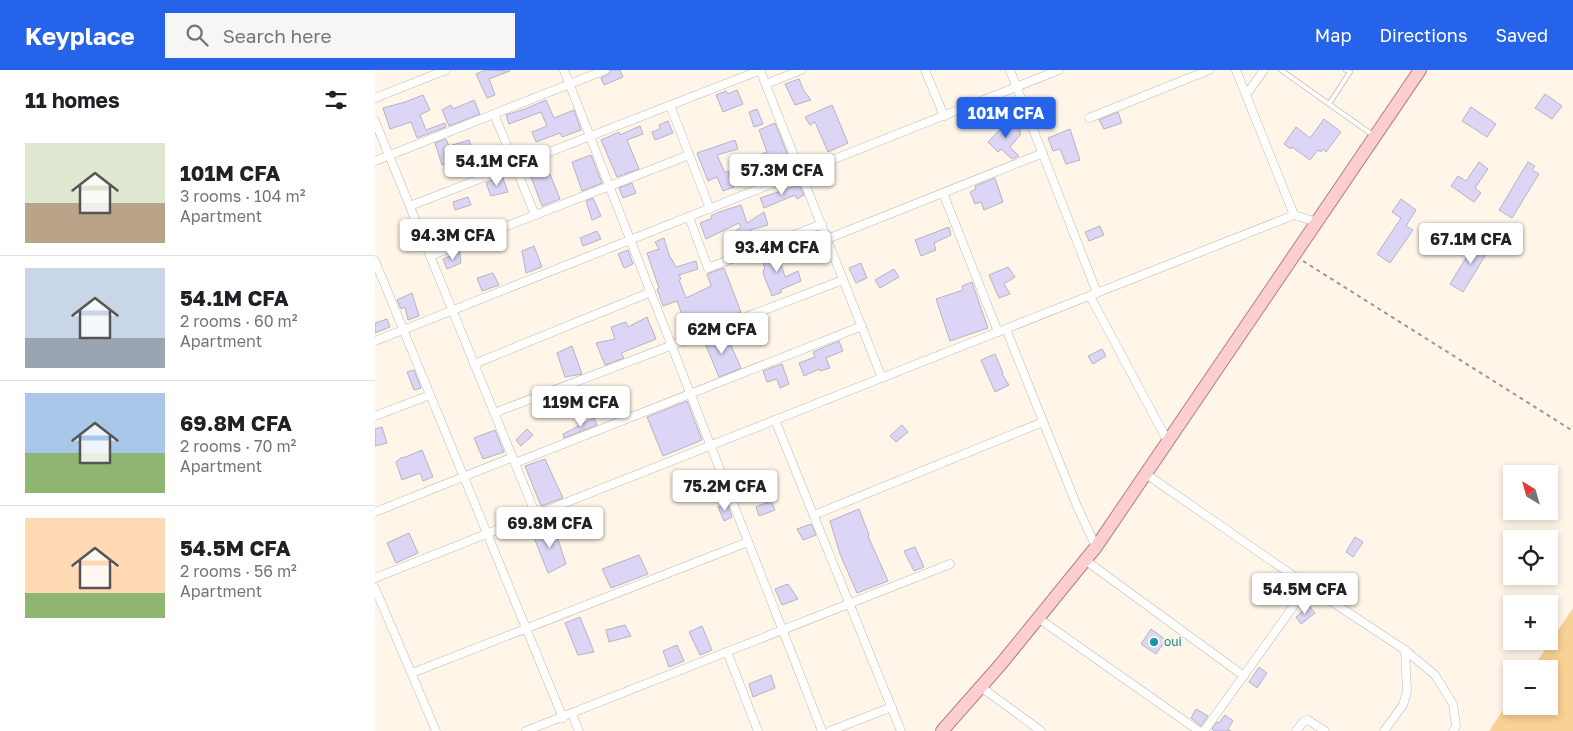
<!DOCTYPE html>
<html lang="en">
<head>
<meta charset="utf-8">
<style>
	body { margin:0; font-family:"Golos Text",sans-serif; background:#f6f6f6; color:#202124; height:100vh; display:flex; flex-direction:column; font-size:19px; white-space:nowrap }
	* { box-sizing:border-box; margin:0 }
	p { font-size:16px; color:#757577 }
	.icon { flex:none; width:28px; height:28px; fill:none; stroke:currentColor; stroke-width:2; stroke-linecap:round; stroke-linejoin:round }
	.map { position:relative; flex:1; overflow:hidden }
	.panel { display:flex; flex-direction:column; background:#fff; width:375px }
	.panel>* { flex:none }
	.needle { width:32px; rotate:323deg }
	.tools { position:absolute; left:1128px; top:395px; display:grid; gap:10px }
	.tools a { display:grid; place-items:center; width:55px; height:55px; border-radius:0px; background:#fff; box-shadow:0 2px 8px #0003; font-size:25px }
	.price { position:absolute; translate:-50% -42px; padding:0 11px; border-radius:5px; background:#fff; color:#222; font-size:16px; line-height:32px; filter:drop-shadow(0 1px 2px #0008) }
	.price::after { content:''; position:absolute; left:50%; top:30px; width:15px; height:11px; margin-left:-8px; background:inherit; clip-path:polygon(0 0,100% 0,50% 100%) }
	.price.selected { background:#2563eb; color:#fff }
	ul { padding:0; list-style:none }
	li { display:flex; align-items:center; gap:15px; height:125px; padding:0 25px }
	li+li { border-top:1px solid #e0e0e0 }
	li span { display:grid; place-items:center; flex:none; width:140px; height:100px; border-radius:0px; color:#555 }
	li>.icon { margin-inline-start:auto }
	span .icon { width:60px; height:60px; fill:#fffc; stroke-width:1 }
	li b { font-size:21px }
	h2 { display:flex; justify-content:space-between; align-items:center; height:60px; padding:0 25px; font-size:21px }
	header { display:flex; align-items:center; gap:30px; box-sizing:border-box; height:70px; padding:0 25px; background:#2563eb; color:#fff }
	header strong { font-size:24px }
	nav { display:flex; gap:28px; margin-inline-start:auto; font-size:18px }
	.search { width:350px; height:45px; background:#f6f6f6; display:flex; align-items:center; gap:12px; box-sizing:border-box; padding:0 18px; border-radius:0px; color:#757577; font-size:19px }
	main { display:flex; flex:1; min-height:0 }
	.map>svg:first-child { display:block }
</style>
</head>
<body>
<header>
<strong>Keyplace</strong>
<div class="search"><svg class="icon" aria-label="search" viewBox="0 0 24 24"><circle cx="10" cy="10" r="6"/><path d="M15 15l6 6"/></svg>Search here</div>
<nav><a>Map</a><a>Directions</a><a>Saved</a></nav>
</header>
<main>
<section class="panel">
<h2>11 homes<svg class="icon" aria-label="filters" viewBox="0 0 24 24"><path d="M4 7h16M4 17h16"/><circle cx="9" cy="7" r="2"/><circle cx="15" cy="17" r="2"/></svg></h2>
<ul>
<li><span style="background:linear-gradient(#dfe7d0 60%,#b9a48a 0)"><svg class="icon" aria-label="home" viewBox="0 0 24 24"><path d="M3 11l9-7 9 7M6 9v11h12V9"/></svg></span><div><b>101M CFA</b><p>3 rooms · 104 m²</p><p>Apartment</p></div></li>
<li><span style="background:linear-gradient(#c9d6e8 70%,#9aa5b1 0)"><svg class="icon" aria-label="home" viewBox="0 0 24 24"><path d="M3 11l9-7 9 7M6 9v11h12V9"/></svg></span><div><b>54.1M CFA</b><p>2 rooms · 60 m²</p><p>Apartment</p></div></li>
<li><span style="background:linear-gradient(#a9c7e8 60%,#8fb573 0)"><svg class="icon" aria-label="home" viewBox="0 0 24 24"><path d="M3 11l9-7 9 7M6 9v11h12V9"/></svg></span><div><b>69.8M CFA</b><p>2 rooms · 70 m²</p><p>Apartment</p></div></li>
<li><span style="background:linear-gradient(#ffd9b3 75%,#8fb573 0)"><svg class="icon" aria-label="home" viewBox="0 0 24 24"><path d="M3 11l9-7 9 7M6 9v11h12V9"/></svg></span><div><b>54.5M CFA</b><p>2 rooms · 56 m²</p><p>Apartment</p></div></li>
</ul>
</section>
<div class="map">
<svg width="1198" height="661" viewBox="0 0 1198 661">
	<rect width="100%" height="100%" fill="#fff6e9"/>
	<path fill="#f8d195" d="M1198 538V661H1114L1136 628V636H1174V599H1157Z"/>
	<g fill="#dcd5f6" stroke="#b6b3c1">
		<path d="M110 0 135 1 114 9 120 25 112 28 101 4Z"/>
		<path d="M236 0H245L248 7 229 15 226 8 234 4Z"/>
		<path d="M424 9 429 21 436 30 420 35 410 14Z"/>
		<path d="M362 20 368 34 348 42 341 25 351 21 353 24Z"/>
		<path d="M1170 24 1187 36 1177 49 1160 38Z"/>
		<path d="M48 25 55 40 45 45 51 60 70 53 71 57 42 68 36 52 15 59 8 38 30 32Z"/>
		<path d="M99 30 105 44 74 56 67 40 76 35 78 39Z"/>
		<path d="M171 30 179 48 199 40 206 60 187 67 185 63 161 72 157 62 172 56 166 42 134 54 131 45 150 39Z"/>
		<path d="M457 35 473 73 453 82 440 52 435 55 430 47Z"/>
		<path d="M1096 37 1121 54 1112 67 1087 51Z"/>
		<path d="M382 39 388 54 379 57 374 42Z"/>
		<path d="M743 42 747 53 729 59 724 50Z"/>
		<path d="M949 49 966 62 951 82 948 79 946 82 943 80 935 90 917 77 916 79 909 74 921 57 935 68Z"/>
		<path d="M634 50 646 61 644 62 646 64 635 77 644 86 637 89 626 79 623 82 613 72Z"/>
		<path d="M293 51 298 63 280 70 277 62 285 59 284 55Z"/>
		<path d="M400 53 416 93 398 98 400 103 389 106 382 86 392 82 384 60Z"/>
		<path d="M265 56 268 64 252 70 264 99 242 107 226 70 244 62 245 65Z"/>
		<path d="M695 59 705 90 691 94 685 79 678 81 673 68Z"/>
		<path d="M71 69 74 76 94 70 101 89 92 94 90 87 67 95 60 73Z"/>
		<path d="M360 70 363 79 342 85 350 103 353 101 359 117 348 121 342 107 333 111 322 83Z"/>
		<path d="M216 85 227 113 207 121 197 92Z"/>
		<path d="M1104 92 1113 99 1100 118 1106 123 1099 132 1076 116 1083 106 1091 111Z"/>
		<path d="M1153 92 1160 96 1157 100 1164 104 1137 148 1124 140Z"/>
		<path d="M168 93 172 105 175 104 185 129 167 136 153 99Z"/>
		<path d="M127 106 133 122 116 126 111 113Z"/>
		<path d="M620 108 628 132 609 140 606 132 600 134 595 122 601 119 600 116Z"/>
		<path d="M257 113 261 123 248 128 244 118Z"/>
		<path d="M424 115 429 125 422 129 420 125 389 138 385 128Z"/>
		<path d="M93 127 96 135 80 140 78 132Z"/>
		<path d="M218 128 226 146 217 150 211 131Z"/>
		<path d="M1026 129 1041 140 1031 156 1038 160 1015 193 1002 184 1026 148 1017 142Z"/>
		<path d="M366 135 372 153 389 142 393 155 375 160 378 172 373 174 368 162 357 166 356 164 366 157 364 153 331 169 325 153 337 148 336 146 344 142Z"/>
		<path d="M725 156 729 165 714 171 710 162Z"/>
		<path d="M574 157 576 165 559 173 561 180 546 186 540 170Z"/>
		<path d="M222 161 226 169 208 176 205 168Z"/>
		<path d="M289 168 295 188H296L301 197 321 191 323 199 304 205 306 209 304 210 311 228 336 216 332 204 349 198 366 242 348 249 347 245 334 248 333 245 310 253 302 231 288 236 282 219 284 218 272 183 284 179 280 172Z"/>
		<path d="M1103 168 1116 176 1088 222 1075 214Z"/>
		<path d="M159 176 167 197 151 203 147 181Z"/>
		<path d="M401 178 410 207 423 201 426 211 405 220 407 222 397 226 389 206 388 200 390 199 385 184Z"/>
		<path d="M253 180 258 194 249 198 243 184Z"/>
		<path d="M85 182 86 193 72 199 68 189Z"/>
		<path d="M486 193 492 208 481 213 474 198Z"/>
		<path d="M633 197 640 207 629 214 635 224 624 228 614 205Z"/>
		<path d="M519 199 524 207 505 218 500 210Z"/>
		<path d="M118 203 124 215 107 221 102 208Z"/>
		<path d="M597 212 613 258 575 271 561 229 588 220 587 216Z"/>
		<path d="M37 223 44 246 33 250 30 237 26 239 22 230Z"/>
		<path d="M272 247 281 269 246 283 249 288 230 295 221 273 240 269 236 257 251 252 253 257Z"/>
		<path d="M12 249 15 257 0 263V253Z"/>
		<path d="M350 262 366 298 344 307 329 271Z"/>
		<path d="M464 271 468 281 451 288 455 298 445 301 444 299 429 306 424 293 440 287 438 282Z"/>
		<path d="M197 276 207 304 190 307 182 283Z"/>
		<path d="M727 279 731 286 718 294 713 286Z"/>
		<path d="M620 284 628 303 627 304 634 315 620 322 606 290Z"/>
		<path d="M407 294 414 314 405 318 402 309 392 312 388 301Z"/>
		<path d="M39 300 46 318 39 320 32 302Z"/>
		<path d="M312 331 327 370 288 386 272 347Z"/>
		<path d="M219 348 222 355 189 368 188 364Z"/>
		<path d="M527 355 533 362 521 372 515 366Z"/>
		<path d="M7 357 12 373 0 376V359Z"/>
		<path d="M152 359 158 365 146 376 141 370Z"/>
		<path d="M120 360 129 382 108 389 99 368Z"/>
		<path d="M47 380 58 407 48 411 45 403 27 410 21 392 27 387 28 388Z"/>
		<path d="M170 389 188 428 166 436 150 396Z"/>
		<path d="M396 431 400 440 384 446 381 437Z"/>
		<path d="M352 433 357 447 349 451 343 437Z"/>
		<path d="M484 439 494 465 493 466 513 511 482 523 465 484 455 451Z"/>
		<path d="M436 454 441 465 428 470 422 459Z"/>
		<path d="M179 457 191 494 173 503 158 465Z"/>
		<path d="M34 463 43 483 21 493 12 473Z"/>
		<path d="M980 467 988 472 978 487 971 482Z"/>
		<path d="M540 477 549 497 539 501 529 481Z"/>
		<path d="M264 485 273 504 236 518 227 499Z"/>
		<path d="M413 514 423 529 407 535 400 519Z"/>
		<path d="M934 536 940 543 926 554 921 547Z"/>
		<path d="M205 547 219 582 203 585 190 553Z"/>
		<path d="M250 555 256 566 234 572 231 560Z"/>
		<path d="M327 556 337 580 325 585 314 562Z"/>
		<path d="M776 559 791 570 781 584 766 574Z"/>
		<path d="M302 575 309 591 294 597 288 581Z"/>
		<path d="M884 597 892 603 882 618 874 612Z"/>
		<path d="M396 605 400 618 378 627 374 614Z"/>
		<path d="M821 639 833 646 826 656 816 648Z"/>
		<path d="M850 645 858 651 853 659 856 661H839L837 659 842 652 844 653Z"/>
	</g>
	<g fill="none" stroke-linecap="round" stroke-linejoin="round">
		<g stroke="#c1b9ad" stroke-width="5.5">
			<g id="service">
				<path d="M906 0 998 65"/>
				<path d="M954 34 975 2 971 0"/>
			</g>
		</g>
		<g stroke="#c1b9ad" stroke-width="9">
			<g id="minor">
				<path d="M189 0 447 661"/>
				<path d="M385 0 507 308"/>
				<path d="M550 0 569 46"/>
				<path d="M635 0 722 223"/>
				<path d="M861 0 919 145"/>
				<path d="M391 14 426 0"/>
				<path d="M871 25 889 0"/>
				<path d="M0 28 71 0"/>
				<path d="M295 35 335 139"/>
				<path d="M119 44 160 145"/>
				<path d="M714 48 834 0"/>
				<path d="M0 51 161 445"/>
				<path d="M0 91 230 0"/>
				<path d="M568 123 623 262"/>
				<path d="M35 136 386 0"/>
				<path d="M314 147 333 198 447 154"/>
				<path d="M452 169 668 83"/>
				<path d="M55 186 314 85"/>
				<path d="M0 191 188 648"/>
				<path d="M715 226 793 372"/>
				<path d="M631 259 702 436 721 477"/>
				<path d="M0 271 684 0"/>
				<path d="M99 294 276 222"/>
				<path d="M119 343 468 210"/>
				<path d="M0 346 55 325"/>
				<path d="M400 350 526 661"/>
				<path d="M140 393 487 256"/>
				<path d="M771 404 933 516 1030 580 1060 605 1078 634 1081 656 1078 661"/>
				<path d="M0 442 138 387"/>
				<path d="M439 445 668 352"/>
				<path d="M710 490 869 606"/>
				<path d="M0 508 919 145 942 152"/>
				<path d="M0 518 61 661"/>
				<path d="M663 548 824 661"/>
				<path d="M352 582 383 661"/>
				<path d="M37 603 373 472"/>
				<path d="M606 617 666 661"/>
				<path d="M197 644 204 661"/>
				<path d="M151 661 575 494"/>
				<path d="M455 661 517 637"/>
				<path d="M829 661 933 516"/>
				<path d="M921 661 929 651 933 650 950 661"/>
				<path d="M1009 661 1028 635 1032 622 1030 580"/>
			</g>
		</g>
		<g stroke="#b27f80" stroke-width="14">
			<path id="primary" d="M567 661 626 594 721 477 1045 0"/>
		</g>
		<path stroke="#9d978e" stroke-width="2" stroke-dasharray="4 4" stroke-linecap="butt" d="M928 191 1198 361"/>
		<use href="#service" stroke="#fff" stroke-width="4"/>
		<use href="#minor" stroke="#fff" stroke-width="8"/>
		<use href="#primary" stroke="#fdced1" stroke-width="12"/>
	</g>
	<circle fill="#0f9aa8" stroke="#fff6e9" stroke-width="2" cx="779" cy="572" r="5"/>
	<g text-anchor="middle" stroke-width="4" stroke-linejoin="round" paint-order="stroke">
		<g font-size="12" fill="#0d838f" stroke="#fff6e9" text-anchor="start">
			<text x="789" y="576">oui</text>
		</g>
	</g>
</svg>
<div class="tools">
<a><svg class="needle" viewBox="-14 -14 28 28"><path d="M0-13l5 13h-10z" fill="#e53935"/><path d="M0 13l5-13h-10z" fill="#757577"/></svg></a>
<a><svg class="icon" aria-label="locate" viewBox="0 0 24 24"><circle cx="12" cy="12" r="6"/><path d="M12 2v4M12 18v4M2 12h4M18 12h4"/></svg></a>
<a>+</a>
<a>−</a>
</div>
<b class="price selected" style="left:631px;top:69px">101M CFA</b>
<b class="price" style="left:122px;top:117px">54.1M CFA</b>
<b class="price" style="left:407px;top:126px">57.3M CFA</b>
<b class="price" style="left:78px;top:191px">94.3M CFA</b>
<b class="price" style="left:1096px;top:195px">67.1M CFA</b>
<b class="price" style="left:402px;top:203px">93.4M CFA</b>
<b class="price" style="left:347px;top:285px">62M CFA</b>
<b class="price" style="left:206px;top:358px">119M CFA</b>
<b class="price" style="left:350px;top:442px">75.2M CFA</b>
<b class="price" style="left:175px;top:479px">69.8M CFA</b>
<b class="price" style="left:930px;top:545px">54.5M CFA</b>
</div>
</main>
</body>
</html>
